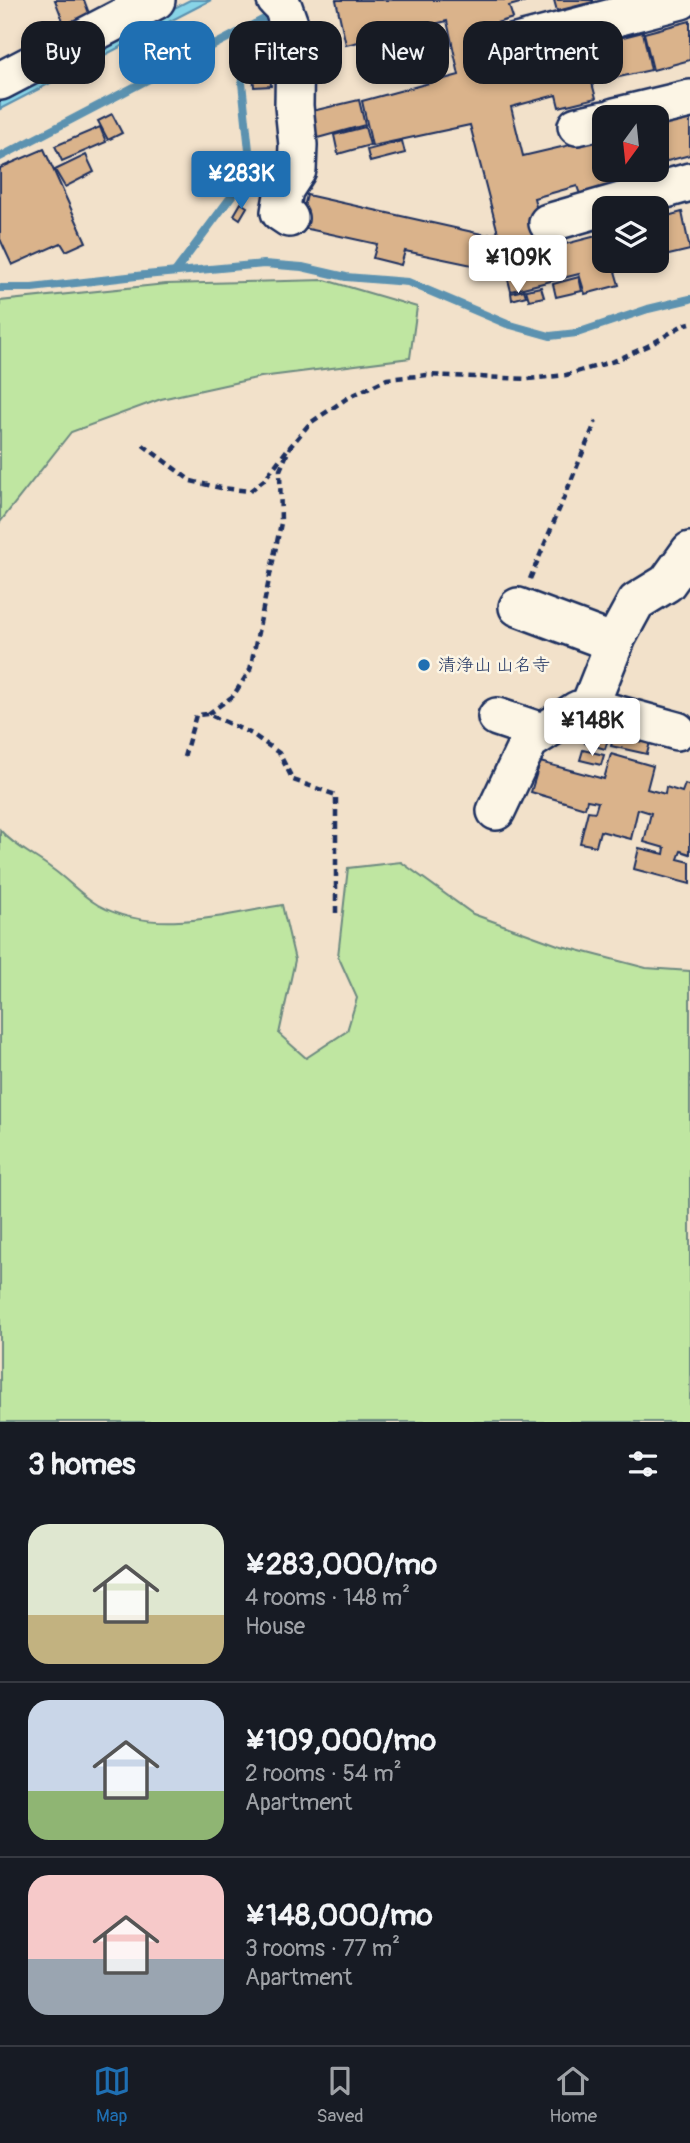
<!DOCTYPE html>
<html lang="en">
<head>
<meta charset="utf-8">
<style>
	body { margin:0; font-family:Pangolin,"Klee One",sans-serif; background:#242831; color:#f1f3f6; height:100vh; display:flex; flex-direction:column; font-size:26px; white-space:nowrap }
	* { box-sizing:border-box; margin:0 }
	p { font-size:23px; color:#9ea1a6 }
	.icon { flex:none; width:38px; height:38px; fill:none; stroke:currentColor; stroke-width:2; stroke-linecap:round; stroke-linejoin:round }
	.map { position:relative; height:1422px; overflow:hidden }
	.sheet { display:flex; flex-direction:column; background:#171b24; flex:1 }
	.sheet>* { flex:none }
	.top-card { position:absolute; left:21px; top:21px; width:649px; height:63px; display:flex; gap:14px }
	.needle { width:46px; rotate:195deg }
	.fabs { position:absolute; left:592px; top:105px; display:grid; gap:14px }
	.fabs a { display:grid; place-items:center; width:77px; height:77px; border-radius:14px; background:#171b24; box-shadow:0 4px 10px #0003; font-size:35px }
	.price { position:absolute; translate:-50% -60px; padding:0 16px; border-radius:7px; background:#fff; color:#222; font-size:23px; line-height:46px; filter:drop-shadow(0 2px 4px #0008) }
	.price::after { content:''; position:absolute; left:50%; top:42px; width:21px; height:16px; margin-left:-10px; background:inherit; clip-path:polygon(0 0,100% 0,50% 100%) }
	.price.selected { background:#1f6fb2; color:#fff }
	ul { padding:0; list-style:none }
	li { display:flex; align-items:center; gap:21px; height:175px; padding:0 28px }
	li+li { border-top:2px solid #363941 }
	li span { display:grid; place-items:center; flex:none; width:196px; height:140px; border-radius:21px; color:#555 }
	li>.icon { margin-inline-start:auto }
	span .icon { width:84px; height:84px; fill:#fffc; stroke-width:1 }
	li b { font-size:30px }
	h2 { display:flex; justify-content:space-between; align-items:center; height:84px; padding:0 28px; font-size:30px }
	.tag { padding:0 24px; border-radius:21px; background:#171b24; box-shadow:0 4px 10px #0003; font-size:24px; line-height:63px }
	.tag.selected { background:#1f6fb2; color:#fff }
	.dock { display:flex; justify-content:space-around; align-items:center; height:98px; border-top:2px solid #363941; background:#171b24; font-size:19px; color:#9ea1a6 }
	.dock a { display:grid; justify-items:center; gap:4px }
	.dock .selected { color:#1f6fb2 }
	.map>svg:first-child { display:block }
</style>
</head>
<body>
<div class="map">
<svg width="690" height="1422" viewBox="0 0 690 1422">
	<rect width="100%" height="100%" fill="#f2e1ca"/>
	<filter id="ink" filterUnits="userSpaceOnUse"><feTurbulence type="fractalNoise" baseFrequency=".0143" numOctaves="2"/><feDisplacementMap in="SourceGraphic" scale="14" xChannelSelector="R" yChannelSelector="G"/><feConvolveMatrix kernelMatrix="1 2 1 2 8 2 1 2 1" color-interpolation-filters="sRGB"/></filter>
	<g filter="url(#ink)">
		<g fill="#bfe6a1" stroke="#6d8a80" stroke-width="2">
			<path d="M325 280 417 307 410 358 261 377 161 399 71 432 0 522V301L166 284Z"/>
			<path d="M0 830C15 847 34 855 51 868 67 879 81 895 98 905 154 936 223 915 282 905L295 960 279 1034 306 1058 347 1031 357 998 338 956 348 868 401 862 473 914 558 945 646 968 690 971V1422H0Z"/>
		</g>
		<path fill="#88d4e7" stroke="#5c92b0" stroke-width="2" d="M190 0H211L0 109V97Z"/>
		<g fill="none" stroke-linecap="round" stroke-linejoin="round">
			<g stroke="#5c92b0" stroke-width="8">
				<path d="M0 157 268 17"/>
				<path d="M175 272 251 170 237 34"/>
				<path d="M0 288H32L145 275 264 264 302 267 346 277 408 282 507 324 550 336 577 333 648 309 690 299"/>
			</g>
		</g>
		<g fill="#dab38b" stroke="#1b2f5e" stroke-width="2">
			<path d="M55 0H84L90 16 65 26Z"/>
			<path d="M336 0H531L509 6 513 18 493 24 504 67 643 32 651 70 592 83 596 98 559 107 556 95 511 107 523 156 604 137V170H640L616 176 620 190 582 200 577 186 534 198 546 249 604 234V261H644L614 268 619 285 585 294 579 274 511 291 506 272 405 251 401 265 373 258 377 244 299 227 307 195 486 235 498 233 470 125 372 146 362 101 459 75 447 21 346 45Z"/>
			<path d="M554 0H593V2L557 11Z"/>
			<path d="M690 21V60L653 70 644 33Z"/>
			<path d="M270 22 274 42 252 45 251 31Z"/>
			<path d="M274 45 277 69 253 71 252 47Z"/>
			<path d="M270 72 271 86 254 87 253 73Z"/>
			<path d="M359 100 365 125 314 139 308 112Z"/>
			<path d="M112 114 122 133 108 140 98 121Z"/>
			<path d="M690 116V155L656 164V125Z"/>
			<path d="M100 127 106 142 62 161 55 146Z"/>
			<path d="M365 127 370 145 338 154 334 135Z"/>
			<path d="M402 141 405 153 370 162 367 150Z"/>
			<path d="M44 149 86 242 66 251 61 243 12 265 0 239V168Z"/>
			<path d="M86 155 94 172 65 187 55 170Z"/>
			<path d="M241 203 247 207 240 219 234 215Z"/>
			<path d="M682 212 690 250 656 258V219Z"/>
			<path d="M579 277 582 291 556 297 553 284Z"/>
			<path d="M541 287 544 297 529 300 526 290Z"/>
			<path d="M524 290 526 296 512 300 511 293Z"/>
			<path d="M590 724 611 730 605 749 585 743Z"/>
			<path d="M615 731 652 734 647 754 611 746Z"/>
			<path d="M583 750 604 755 601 765 580 760Z"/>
			<path d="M611 754 653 766 647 789 665 794 666 787 682 792 685 784 690 786V854L681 851 678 859 690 862V884L634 869 639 848 664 854 665 848 644 842 651 813 638 809 631 839 600 831 596 846 580 843 588 811 595 812 598 802 587 800 585 808 531 792 540 762 604 779Z"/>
		</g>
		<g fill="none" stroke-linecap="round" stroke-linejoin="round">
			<g stroke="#1b2f5e" stroke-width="42">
				<g id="minor">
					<path d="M276 0 283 7 295 41 294 106 298 145 297 170 284 190 280 212 289 218"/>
					<path d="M505 46 681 0"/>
					<path d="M0 81 156 0"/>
					<path d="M615 117 690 99"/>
					<path d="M577 126 604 120"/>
					<path d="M548 223 690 182"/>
					<path d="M518 607 614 643"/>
					<path d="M588 710 617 637 636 602 667 583 690 551"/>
					<path d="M497 717 542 732"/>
					<path d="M496 811 529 741 578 710 597 709 677 731"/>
				</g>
			</g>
			<g stroke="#1b2f5e" stroke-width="4.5" stroke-dasharray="7 5" stroke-linecap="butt">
				<path d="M143 445 191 481 221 488 250 491 264 480 287 450"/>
				<path d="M530 579 596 421"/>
				<path d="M208 714 233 696 250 670 281 523 280 470 290 447 310 423 349 397 387 379 427 375 528 379 566 375 614 361 650 345 683 325 690 323"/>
				<path d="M184 757 196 715 208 714 252 734 279 753 293 780 336 795V914"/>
			</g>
			<use href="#minor" stroke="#fcf5e5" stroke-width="37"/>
		</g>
	</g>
	<circle fill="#1f6fb2" stroke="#fcf5e5" stroke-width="2.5" cx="424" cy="665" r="7"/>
	<g text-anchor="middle" stroke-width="5" stroke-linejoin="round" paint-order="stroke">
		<g font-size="18" fill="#1b2f5e" stroke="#fcf5e5" text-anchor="start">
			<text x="438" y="671">清浄山 山名寺</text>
		</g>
	</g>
</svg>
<div class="fabs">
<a><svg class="needle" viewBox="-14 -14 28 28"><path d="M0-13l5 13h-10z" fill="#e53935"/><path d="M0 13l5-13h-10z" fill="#9ea1a6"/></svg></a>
<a><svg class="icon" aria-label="layers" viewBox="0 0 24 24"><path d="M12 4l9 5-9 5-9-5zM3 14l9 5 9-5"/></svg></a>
</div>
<b class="price selected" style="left:241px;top:211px">¥283K</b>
<b class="price" style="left:518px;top:295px">¥109K</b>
<b class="price" style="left:592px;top:758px">¥148K</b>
<div class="top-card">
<a class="tag">Buy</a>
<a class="tag selected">Rent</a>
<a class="tag">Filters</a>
<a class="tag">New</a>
<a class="tag">Apartment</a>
</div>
</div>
<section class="sheet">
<h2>3 homes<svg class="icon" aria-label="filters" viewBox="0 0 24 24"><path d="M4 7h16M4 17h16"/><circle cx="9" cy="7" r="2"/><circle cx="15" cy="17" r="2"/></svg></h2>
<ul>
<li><span style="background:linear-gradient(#dfe7d0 65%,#c2b280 0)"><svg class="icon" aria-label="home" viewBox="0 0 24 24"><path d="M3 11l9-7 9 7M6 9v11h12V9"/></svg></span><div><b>¥283,000/mo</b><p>4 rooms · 148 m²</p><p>House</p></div></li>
<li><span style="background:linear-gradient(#c9d6e8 65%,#8fb573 0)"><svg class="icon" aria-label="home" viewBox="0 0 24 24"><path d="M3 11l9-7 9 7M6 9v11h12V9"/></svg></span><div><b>¥109,000/mo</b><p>2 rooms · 54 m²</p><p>Apartment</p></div></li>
<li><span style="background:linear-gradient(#f6c9c9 60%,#9aa5b1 0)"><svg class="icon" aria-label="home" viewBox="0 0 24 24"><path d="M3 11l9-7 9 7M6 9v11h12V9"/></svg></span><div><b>¥148,000/mo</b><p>3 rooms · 77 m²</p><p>Apartment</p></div></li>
</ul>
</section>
<nav class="dock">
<a class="selected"><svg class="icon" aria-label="map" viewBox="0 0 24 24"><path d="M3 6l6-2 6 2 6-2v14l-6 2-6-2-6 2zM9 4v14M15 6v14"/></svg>Map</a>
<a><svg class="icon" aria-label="saved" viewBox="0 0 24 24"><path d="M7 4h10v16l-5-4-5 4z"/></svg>Saved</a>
<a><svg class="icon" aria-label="home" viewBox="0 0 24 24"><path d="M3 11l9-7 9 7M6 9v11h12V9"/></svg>Home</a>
</nav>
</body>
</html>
